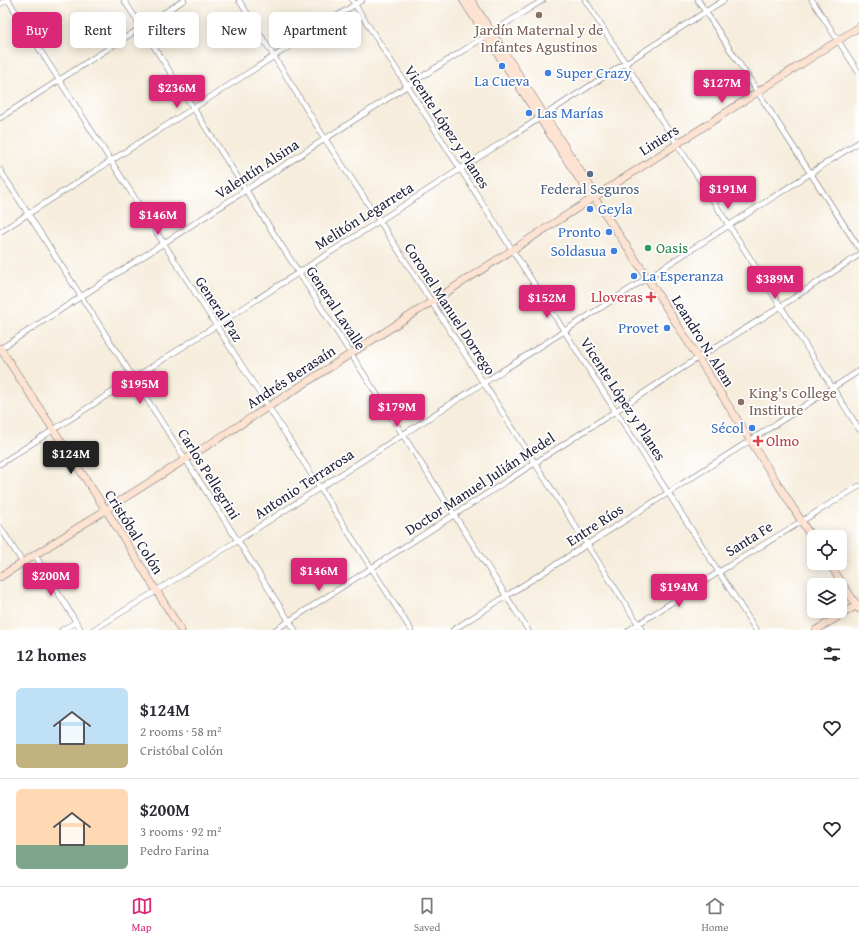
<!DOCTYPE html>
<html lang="en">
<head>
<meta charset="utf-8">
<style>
	body { margin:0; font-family:"Gentium Book Plus",serif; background:#f2f2f3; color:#2b2b33; height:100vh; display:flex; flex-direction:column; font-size:15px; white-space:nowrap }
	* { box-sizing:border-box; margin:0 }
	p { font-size:13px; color:#7c7c81 }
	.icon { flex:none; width:22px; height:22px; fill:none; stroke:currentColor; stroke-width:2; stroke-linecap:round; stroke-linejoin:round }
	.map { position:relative; height:630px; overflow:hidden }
	.sheet { display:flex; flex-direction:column; background:#fff; flex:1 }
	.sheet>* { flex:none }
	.banner { position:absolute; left:12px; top:12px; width:400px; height:36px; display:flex; gap:8px }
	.tools { position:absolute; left:807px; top:530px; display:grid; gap:8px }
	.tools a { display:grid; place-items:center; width:40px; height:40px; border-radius:6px; background:#fff; box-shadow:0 2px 10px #0003; font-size:20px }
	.price { position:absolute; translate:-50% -34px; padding:0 9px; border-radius:4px; background:#db2777; color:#fff; font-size:13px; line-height:26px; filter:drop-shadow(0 1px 2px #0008) }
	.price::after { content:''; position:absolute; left:50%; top:24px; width:12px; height:9px; margin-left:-6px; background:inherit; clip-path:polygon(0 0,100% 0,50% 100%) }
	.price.selected { background:#222; color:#fff }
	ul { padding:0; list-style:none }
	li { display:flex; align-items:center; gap:12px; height:100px; padding:0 16px }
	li+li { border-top:1px solid #e1e1e2 }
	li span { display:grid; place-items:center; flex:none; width:112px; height:80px; border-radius:6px; color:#555 }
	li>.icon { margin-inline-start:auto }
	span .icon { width:48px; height:48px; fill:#fffc; stroke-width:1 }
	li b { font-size:17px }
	h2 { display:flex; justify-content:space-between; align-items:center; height:48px; padding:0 16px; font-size:17px }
	.tag { padding:0 14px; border-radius:6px; background:#fff; box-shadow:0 2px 10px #0003; font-size:14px; line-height:36px }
	.tag.selected { background:#db2777; color:#fff }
	.tab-bar { display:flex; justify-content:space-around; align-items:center; height:56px; border-top:1px solid #e1e1e2; background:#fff; font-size:11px; color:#7c7c81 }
	.tab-bar a { display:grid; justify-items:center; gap:2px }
	.tab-bar .selected { color:#db2777 }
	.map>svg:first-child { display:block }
</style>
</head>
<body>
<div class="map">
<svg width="859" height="630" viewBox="0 0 859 630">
	<rect width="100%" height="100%" fill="#fff"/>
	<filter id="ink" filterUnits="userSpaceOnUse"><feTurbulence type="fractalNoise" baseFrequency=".025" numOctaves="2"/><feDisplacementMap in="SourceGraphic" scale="8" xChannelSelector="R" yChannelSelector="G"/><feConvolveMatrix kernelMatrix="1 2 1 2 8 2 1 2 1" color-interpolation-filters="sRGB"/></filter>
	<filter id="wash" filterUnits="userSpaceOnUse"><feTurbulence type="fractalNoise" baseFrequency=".012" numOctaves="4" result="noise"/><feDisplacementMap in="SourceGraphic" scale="16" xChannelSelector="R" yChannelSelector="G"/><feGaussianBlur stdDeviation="0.9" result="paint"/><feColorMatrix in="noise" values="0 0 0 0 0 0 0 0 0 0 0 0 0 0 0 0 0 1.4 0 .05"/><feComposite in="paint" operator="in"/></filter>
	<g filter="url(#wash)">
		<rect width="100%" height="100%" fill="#f6eddc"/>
	</g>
	<g filter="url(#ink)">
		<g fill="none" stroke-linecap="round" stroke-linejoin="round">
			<g stroke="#6c6973" stroke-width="6">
				<g id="street">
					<path d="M8 0 411 630"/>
					<path d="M124 0 528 630"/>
					<path d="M239 0 325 139 379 220 642 630"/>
					<path d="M352 0 756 630"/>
					<path d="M585 0 859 429"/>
					<path d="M698 0 859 248"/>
					<path d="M812 0 859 73"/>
					<path d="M0 4 7 0"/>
					<path d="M0 118 184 0"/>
					<path d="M0 170 295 630"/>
					<path d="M0 232 362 0"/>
					<path d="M0 349 407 86 543 0"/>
					<path d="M0 464 724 0"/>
					<path d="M0 527 23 563"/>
					<path d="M35 555 81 630"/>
					<path d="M62 630 76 622"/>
					<path d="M93 630 237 541 859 142"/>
					<path d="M275 630 698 358 780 307 859 255"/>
					<path d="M453 630 859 371"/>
					<path d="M629 630 719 572 859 486"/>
				</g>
			</g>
			<g stroke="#6c6973" stroke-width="8">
				<g id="secondary">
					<path d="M463 0 589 194 594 197"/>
					<path d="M471 0 593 191 594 197 647 277 814 541"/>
					<path d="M0 348 106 510 181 630"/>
					<path d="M829 563 859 609"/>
					<path d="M0 577 268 407 859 27"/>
					<path d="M816 630 859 604"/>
				</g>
			</g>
			<use href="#street" stroke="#fff" stroke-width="5"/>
			<use href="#secondary" stroke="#fde3d1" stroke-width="7"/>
		</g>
	</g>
	<g fill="#8d6e63" stroke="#fff" stroke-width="1.5">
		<circle cx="539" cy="15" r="4"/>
		<circle cx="741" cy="402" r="4"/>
	</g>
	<g fill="#3f7fe0" stroke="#fff" stroke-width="1.5">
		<circle cx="502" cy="66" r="4"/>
		<circle cx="548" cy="73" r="4"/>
		<circle cx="529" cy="113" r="4"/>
		<circle cx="590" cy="209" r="4"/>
		<circle cx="609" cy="232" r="4"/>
		<circle cx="614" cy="251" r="4"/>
		<circle cx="634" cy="276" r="4"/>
		<circle cx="667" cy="328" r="4"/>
		<circle cx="752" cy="428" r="4"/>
	</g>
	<circle fill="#5c6f8a" stroke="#fff" stroke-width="1.5" cx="590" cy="174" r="4"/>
	<circle fill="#2e9e5b" stroke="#fff" stroke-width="1.5" cx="648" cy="248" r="4"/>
	<g fill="#e0444e" stroke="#fff" stroke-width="1.5">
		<path d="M649 291h4v4h4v4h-4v4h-4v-4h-4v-4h4z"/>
		<path d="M756 435h4v4h4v4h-4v4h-4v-4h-4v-4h4z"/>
	</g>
	<g text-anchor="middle" stroke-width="3.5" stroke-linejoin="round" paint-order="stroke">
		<g font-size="15" fill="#785e54" stroke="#fff">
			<text x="539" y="35">Jardín Maternal y de<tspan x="539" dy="17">Infantes Agustinos</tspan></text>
			<text x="749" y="398" text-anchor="start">King's College<tspan x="749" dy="17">Institute</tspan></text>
		</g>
		<g font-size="15" fill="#366cbe" stroke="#fff" text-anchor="start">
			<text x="556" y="78">Super Crazy</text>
			<text x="502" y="86" text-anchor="middle">La Cueva</text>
			<text x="537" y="118">Las Marías</text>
			<text x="598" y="214">Geyla</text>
			<text x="601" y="237" text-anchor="end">Pronto</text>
			<text x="606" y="256" text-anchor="end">Soldasua</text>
			<text x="642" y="281">La Esperanza</text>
			<text x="659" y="333" text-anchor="end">Provet</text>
			<text x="744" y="433" text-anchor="end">Sécol</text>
		</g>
		<g font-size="15" fill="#22223b" stroke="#fff">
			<text transform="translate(447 127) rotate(57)" y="5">Vicente López y Planes</text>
			<text transform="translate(659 140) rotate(-33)" y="5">Liniers</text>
			<text transform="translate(257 169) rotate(-33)" y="5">Valentín Alsina</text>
			<text transform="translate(364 216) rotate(-32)" y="5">Melitón Legarreta</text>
			<text transform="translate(336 308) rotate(57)" y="5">General Lavalle</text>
			<text transform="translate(219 309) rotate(57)" y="5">General Paz</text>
			<text transform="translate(450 309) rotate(57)" y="5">Coronel Manuel Dorrego</text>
			<text transform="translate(703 341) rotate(58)" y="5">Leandro N. Alem</text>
			<text transform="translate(291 377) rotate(-33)" y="5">Andrés Berasaín</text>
			<text transform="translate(623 399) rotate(57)" y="5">Vicente López y Planes</text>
			<text transform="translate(209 474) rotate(58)" y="5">Carlos Pellegrini</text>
			<text transform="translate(304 484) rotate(-33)" y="5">Antonio Terrarosa</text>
			<text transform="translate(480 484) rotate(-33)" y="5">Doctor Manuel Julián Medel</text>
			<text transform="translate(595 525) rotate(-33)" y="5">Entre Ríos</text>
			<text transform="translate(134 532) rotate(58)" y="5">Cristóbal Colón</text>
			<text transform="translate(749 539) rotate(-32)" y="5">Santa Fe</text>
		</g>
		<g font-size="15" fill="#4e5e75" stroke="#fff">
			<text x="590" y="194">Federal Seguros</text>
		</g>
		<g font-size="15" fill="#27864d" stroke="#fff" text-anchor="start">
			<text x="656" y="253">Oasis</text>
		</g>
		<g font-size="15" fill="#be3a42" stroke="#fff" text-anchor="end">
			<text x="643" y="302">Lloveras</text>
			<text x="766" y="446" text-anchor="start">Olmo</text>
		</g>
	</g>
</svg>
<div class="tools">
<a><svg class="icon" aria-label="locate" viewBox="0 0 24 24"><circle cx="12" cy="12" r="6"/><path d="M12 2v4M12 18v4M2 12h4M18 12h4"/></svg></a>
<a><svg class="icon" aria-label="layers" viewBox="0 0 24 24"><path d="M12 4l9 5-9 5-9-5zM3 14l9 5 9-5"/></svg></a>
</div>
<b class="price" style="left:722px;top:104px">$127M</b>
<b class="price" style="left:177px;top:109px">$236M</b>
<b class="price" style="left:728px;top:210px">$191M</b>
<b class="price" style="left:158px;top:236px">$146M</b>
<b class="price" style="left:775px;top:300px">$389M</b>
<b class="price" style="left:547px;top:319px">$152M</b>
<b class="price" style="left:140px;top:405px">$195M</b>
<b class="price" style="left:397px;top:428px">$179M</b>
<b class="price selected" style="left:71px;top:475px">$124M</b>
<b class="price" style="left:319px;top:592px">$146M</b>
<b class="price" style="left:51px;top:597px">$200M</b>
<b class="price" style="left:679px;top:608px">$194M</b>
<div class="banner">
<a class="tag selected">Buy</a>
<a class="tag">Rent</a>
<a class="tag">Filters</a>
<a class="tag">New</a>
<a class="tag">Apartment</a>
</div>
</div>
<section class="sheet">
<h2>12 homes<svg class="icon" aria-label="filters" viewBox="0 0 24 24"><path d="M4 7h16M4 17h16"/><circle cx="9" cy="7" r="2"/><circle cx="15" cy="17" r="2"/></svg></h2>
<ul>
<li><span style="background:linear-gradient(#bfe0f5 70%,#c2b280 0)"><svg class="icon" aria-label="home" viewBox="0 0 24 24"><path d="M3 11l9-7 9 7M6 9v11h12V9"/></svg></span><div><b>$124M</b><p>2 rooms · 58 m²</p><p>Cristóbal Colón</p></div><svg class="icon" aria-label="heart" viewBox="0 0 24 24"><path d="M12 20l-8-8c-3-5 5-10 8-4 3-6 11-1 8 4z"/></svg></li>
<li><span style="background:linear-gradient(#ffd9b3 70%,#7fa58c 0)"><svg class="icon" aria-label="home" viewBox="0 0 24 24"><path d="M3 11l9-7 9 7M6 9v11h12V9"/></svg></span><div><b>$200M</b><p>3 rooms · 92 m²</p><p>Pedro Farina</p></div><svg class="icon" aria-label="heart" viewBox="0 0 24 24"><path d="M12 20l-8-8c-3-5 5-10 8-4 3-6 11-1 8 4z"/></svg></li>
</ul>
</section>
<nav class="tab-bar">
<a class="selected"><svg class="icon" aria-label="map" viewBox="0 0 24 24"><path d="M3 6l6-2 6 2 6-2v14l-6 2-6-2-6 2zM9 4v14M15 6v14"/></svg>Map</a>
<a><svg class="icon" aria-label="saved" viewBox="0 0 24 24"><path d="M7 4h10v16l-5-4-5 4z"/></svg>Saved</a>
<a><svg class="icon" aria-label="home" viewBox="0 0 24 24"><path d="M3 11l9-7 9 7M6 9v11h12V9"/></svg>Home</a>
</nav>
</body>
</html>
